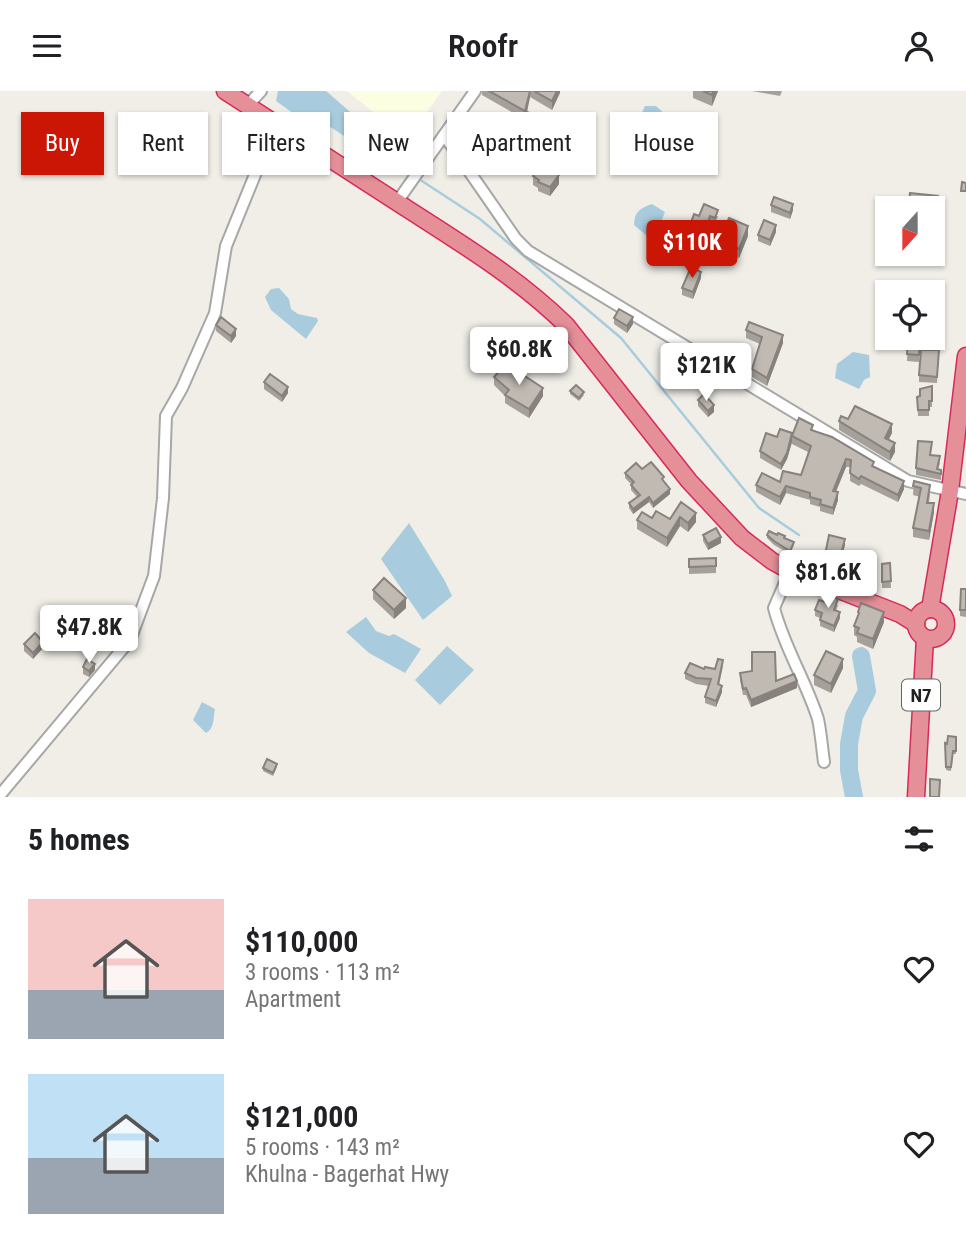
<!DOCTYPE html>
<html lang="en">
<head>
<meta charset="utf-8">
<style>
	body { margin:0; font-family:"Roboto Condensed",sans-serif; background:#f6f6f6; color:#202124; height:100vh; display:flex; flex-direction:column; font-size:26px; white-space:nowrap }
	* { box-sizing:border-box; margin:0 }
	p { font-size:23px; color:#757577 }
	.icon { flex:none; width:38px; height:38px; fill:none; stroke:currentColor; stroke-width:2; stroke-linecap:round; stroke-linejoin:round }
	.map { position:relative; height:706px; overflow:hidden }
	.panel { display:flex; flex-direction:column; background:#fff; flex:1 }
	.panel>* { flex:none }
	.top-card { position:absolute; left:21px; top:21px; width:924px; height:63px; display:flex; gap:14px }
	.needle { width:46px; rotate:201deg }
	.buttons { position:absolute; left:875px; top:105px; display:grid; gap:14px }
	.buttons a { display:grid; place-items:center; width:70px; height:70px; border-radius:0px; background:#fff; box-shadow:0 2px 5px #0004; font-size:35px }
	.price { position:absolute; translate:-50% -60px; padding:0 16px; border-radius:7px; background:#fff; color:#222; font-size:23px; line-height:46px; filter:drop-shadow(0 2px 4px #0008) }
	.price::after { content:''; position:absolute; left:50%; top:42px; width:21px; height:16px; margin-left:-10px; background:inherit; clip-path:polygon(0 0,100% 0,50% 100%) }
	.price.active { background:#cb1505; color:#fff }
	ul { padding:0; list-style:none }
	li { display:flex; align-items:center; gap:21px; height:175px; padding:0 28px }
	li span { display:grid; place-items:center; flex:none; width:196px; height:140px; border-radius:0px; color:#555 }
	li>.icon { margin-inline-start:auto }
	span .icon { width:84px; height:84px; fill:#fffc; stroke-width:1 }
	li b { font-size:30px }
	h2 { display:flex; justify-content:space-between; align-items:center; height:84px; padding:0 28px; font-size:30px }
	.chip { padding:0 24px; border-radius:0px; background:#fff; box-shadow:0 2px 5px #0004; font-size:24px; line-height:63px }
	.chip.active { background:#cb1505; color:#fff }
	header { display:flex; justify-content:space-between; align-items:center; height:91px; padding:0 28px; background:#fff; font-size:32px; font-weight:600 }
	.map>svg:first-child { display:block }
</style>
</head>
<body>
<header><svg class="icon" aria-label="menu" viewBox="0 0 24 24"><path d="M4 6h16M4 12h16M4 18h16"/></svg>Roofr<svg class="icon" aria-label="person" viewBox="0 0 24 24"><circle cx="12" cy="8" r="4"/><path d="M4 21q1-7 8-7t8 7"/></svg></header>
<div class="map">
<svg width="966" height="706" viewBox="0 0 966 706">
	<rect width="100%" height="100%" fill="#f0eee7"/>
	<path fill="#fcfee1" d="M347 0H442L407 48Z"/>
	<g fill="#a8ccdd">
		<path d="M278 0H326L385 51 381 80 360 73 365 59 329 35 304 30 276 10Z"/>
		<path d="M645 15H656L667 25 655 62 642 67 634 60 624 59C627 42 639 30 645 15Z"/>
		<path d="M652 113 665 121 653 150 634 134C634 121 640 117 652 113Z"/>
		<path d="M279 197 289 208 291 218 298 223 317 227 318 230 306 248 271 219 265 206 271 198Z"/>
		<path d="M853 261 869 264 870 286 864 289 859 298 835 287 837 273Z"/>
		<path d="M409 432 445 490 452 505 423 529 381 468Z"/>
		<path d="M366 526 376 540 389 545 394 543 421 558 405 582 369 562 346 541Z"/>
		<path d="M447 555 474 579 440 614 415 589Z"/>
		<path d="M202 611 215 618C213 627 215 637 206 642L193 629Z"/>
	</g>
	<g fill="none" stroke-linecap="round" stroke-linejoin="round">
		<g stroke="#a8ccdd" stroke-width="2.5">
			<path d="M381 63 413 84"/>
			<path d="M419 88 480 128 621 247 759 417 799 444"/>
		</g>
		<path stroke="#a8ccdd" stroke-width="18" d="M854 706 849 679V653L854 625 867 600 861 565"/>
		<g stroke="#a7a7a7" stroke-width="14">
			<g id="minor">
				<path d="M248 14 261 0"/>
				<path d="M444 44 516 148 528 160 908 390 966 403"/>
				<path d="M397 111 475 0"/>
				<path d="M790 480 774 517C784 556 806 590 818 628 821 642 822 657 824 671"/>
				<path d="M0 704 130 549 154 485 163 407 166 325 182 297 215 222 226 155 276 32"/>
			</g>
		</g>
		<g stroke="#d72a57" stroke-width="19">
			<g id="highway">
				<path d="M225 0C286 39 346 78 406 117 462 153 518 187 566 234L689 390 742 447 772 470 790 480 900 523 916 533"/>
				<path d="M930 518 950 400 966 265"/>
				<circle cx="931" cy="533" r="15"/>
				<path d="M916 706 925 547"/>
			</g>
		</g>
		<use href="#minor" stroke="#fff" stroke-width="10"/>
		<use href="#highway" stroke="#e59099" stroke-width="16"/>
	</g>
	<g fill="#a6a09a">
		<path d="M482 0H560L552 19 530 6 527 21 547 40 537 61 520 54V46H518V36L522 27 482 4Z"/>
		<path d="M693 0H718L712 15 693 7Z"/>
		<path d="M752 0H782L780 5Z"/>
		<path d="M556 80 559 93 550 105 538 100V97L533 94V85Z"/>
		<path d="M771 114 793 119 790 128 771 121Z"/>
		<path d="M699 125H718L715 133 710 132 704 152 688 146V140Z"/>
		<path d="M776 141 770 155 758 150V144Z"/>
		<path d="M748 145 739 167 719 159V149Z"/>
		<path d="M701 187 693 208 682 204V197Z"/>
		<path d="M614 227 633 233 627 242 614 233Z"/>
		<path d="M216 234 236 245 231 252 216 240Z"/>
		<path d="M746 239 783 252 767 295 752 286V278L760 253 746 247Z"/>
		<path d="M908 247H920L919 271 907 270Z"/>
		<path d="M718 259 740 273 738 278 718 266Z"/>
		<path d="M939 259 937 292 919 291V284Z"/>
		<path d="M688 279 708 283 699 294 688 285Z"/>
		<path d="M494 286 543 305 529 327 505 312V305L494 294Z"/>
		<path d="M264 291 288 302 282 311 264 298Z"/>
		<path d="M932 295V316H929V325H918L917 306 920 305V298Z"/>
		<path d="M570 300 584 304 579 310 570 303Z"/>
		<path d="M698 309 714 321 708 326 698 315Z"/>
		<path d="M848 328 892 342 888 349 895 361 890 370 839 339V330Z"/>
		<path d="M813 339 874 376 904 398 898 411 861 393 859 395 850 390V376H846L836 401 838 409 833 424 820 420V416L810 413V409L786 402 780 414 756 401V394L780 391 801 384 808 361 792 353V351L787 368 781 379 760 367V360L777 346 792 342Z"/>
		<path d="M931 364 940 372 938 378 941 379V389L916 384V377Z"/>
		<path d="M642 378 664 391 670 403 653 417 649 411 633 423 629 417V412L637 406 631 399V393L625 387V382Z"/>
		<path d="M914 390 930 403 929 412 934 421 929 449 913 446V437L920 406 913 404Z"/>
		<path d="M681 411 696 431 688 441 680 435 667 456 637 438V429L652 427 670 428Z"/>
		<path d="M703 444 721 452 708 459 703 450Z"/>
		<path d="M767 444 784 447 794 454 790 463 774 454 767 447Z"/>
		<path d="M845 454 840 472 825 470V464Z"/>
		<path d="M716 467V482L689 483V468Z"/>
		<path d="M890 472 891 497H882V473Z"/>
		<path d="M966 498V526L960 525V519Z"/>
		<path d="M373 499 406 517 394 528 373 508Z"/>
		<path d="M825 511 838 514 836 520 840 527 834 541 820 535V527L815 525V519Z"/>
		<path d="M858 521 884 531 873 558 857 551V546L854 544V535L858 527Z"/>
		<path d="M81 551 95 554 89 561 81 554Z"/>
		<path d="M24 553 43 557 33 568 24 560Z"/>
		<path d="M723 575 719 594 722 601 716 616 705 612V606L709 595 696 593 685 588V582L704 578H715Z"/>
		<path d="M83 576 95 579 89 586 83 583Z"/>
		<path d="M843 577 831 602 814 594V584Z"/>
		<path d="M740 582 776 590 797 597 751 616 746 604H743L740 589Z"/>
		<path d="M956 646V663H953L951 680 946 679 945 652 947 653Z"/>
		<path d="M277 676 273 685 263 680V677Z"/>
	</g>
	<g fill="#87827d">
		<path d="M530 0V6L525 29V20Z"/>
		<path d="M557 0H560V2L552 19V10Z"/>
		<path d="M713 0H718L712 15V4Z"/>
		<path d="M547 30V40L537 61V52Z"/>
		<path d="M556 70V80L552 88V78Z"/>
		<path d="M559 84V93L550 105V96Z"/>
		<path d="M938 105V115L933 159V149Z"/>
		<path d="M793 113V119L790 128V122Z"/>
		<path d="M710 125V132L704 152V145Z"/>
		<path d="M776 134V141L770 155V149Z"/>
		<path d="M748 135V145L739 167V158Z"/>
		<path d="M701 181V187L693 208V201Z"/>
		<path d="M633 226V233L627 242V235Z"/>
		<path d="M236 238V245L231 252V245Z"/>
		<path d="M783 244V252L767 295V287Z"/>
		<path d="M708 276V283L699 294V287Z"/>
		<path d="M288 296V302L282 311V305Z"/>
		<path d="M543 297V305L529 327V318Z"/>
		<path d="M714 314V321L708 326V320Z"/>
		<path d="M892 333V342L885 356V347Z"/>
		<path d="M792 342V351L787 368 781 379V373Z"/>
		<path d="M895 352V361L890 370V361Z"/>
		<path d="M846 368V376L833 407V400Z"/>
		<path d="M904 390V398L898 411V404Z"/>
		<path d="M786 395V402L780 414V406Z"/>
		<path d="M670 398V403L653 417V412Z"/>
		<path d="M838 401V409L833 424V417Z"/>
		<path d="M649 406V411L633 423V418Z"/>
		<path d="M934 412V421L929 449V440Z"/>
		<path d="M696 422V431L688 441V432Z"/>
		<path d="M680 426V435L667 456V447Z"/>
		<path d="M721 446V452L708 459V453Z"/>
		<path d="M845 448V454L840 472V466Z"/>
		<path d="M406 507V517L394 528V519Z"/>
		<path d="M840 521V527L834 541V535Z"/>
		<path d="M884 521V531L873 558V548Z"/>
		<path d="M95 550V554L89 561V558Z"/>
		<path d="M43 551V557L33 568V562Z"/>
		<path d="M843 568V577L831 602V593Z"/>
		<path d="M95 573V579L89 586V580Z"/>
		<path d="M797 590V597L751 616V609Z"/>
		<path d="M722 595V601L716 616V610Z"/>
	</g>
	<g fill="#c1bab3" stroke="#87827d" stroke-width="2">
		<path d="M489 0H530L525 20Z"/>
		<path d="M534 0H557L552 10Z"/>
		<path d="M703 0H713L712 4Z"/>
		<path d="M525 20 547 30 537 52 520 44 523 38 518 36Z"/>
		<path d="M547 65 556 70 552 78 559 84 550 96 538 91 539 89 533 85Z"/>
		<path d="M962 91 966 92V100H961Z"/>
		<path d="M910 102 938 105 933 149V117H908Z"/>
		<path d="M774 106 793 113 790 122 771 114Z"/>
		<path d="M704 113 718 119 715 127 710 125 704 145 688 140 694 123 699 125Z"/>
		<path d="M729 127 748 135 739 158 719 149Z"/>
		<path d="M764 129 776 134 770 149 758 144Z"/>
		<path d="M691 176 701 181 693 201 682 197Z"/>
		<path d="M619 218 633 226 627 235 614 227Z"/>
		<path d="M221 226 236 238 231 245 216 234Z"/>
		<path d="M749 231 783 244 767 287 752 278 762 246 746 239Z"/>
		<path d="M908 247H920L919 264 907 263Z"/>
		<path d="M718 259 740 266 738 271Z"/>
		<path d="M921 259H939L937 286 919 284Z"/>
		<path d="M696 267 708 276 699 287 688 279Z"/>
		<path d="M506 273 519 284 520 282 543 297 529 318 505 304 509 299 494 286Z"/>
		<path d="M270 283 288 296 282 305 264 291Z"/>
		<path d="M576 294 584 301 579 307 570 300Z"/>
		<path d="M932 295V310H929V319H918L917 306 920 305V298Z"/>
		<path d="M704 303 714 314 708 320 698 309Z"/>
		<path d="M855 315 892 333 885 347 895 352 890 361 839 330 841 325 848 328Z"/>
		<path d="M799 327 813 334 811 339 832 346 874 371 872 375 904 390 898 404 861 385 859 388 850 382 851 369 846 368 833 400 838 401 833 417 820 413 821 409 810 406V402L786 395 780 406 756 394 762 382 780 391 783 380 801 384 811 355 792 345Z"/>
		<path d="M780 338 792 342 787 362 781 373 760 360 766 342 777 346Z"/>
		<path d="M918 350 932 351 930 364 940 365 937 378 941 379V383L916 377Z"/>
		<path d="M651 371 664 386 662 388 670 398 653 412 649 406 633 418 629 412 640 404 631 394 634 391 625 382 636 372 642 378Z"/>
		<path d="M914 390 930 394 927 412H934L929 440 913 437 921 397 913 395Z"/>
		<path d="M681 411 696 422 688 432 680 426 667 447 637 429 642 421 652 427 656 420 670 428Z"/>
		<path d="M716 437 721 446 708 453 703 444Z"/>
		<path d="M769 440 777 444 778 442 785 445 784 447 794 451 790 460 774 450 767 444Z"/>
		<path d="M829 444 845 448 840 466 825 464Z"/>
		<path d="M716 467V475L689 476V468Z"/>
		<path d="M890 472 891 490 882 491V473Z"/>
		<path d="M384 487 406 507 394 519 373 499Z"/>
		<path d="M961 498H966V519H960Z"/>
		<path d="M829 504 838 508 834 519 840 521 834 535 820 529 822 522 815 519 819 509 825 511Z"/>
		<path d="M861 512 884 521 873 548 857 542 859 537 854 535 859 522 858 521Z"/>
		<path d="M35 542 43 551 33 562 24 553Z"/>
		<path d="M87 544 95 550 89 558 81 551Z"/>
		<path d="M826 560 843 568 831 593 814 584Z"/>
		<path d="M752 561H775L776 590 794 583 797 590 751 609 746 597 743 598 740 582 752 580Z"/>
		<path d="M87 568 95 573 89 580 83 576Z"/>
		<path d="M718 568 723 569 718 593 722 595 716 610 705 606 711 588 696 587 685 582 690 572 704 578 705 576 715 578Z"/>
		<path d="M948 645 956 646V660H953L951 676H946L945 652 947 653Z"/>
		<path d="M267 668 277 673 273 682 263 677Z"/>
		<path d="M930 688 940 689 939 706H930Z"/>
	</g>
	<g text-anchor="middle" stroke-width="7" stroke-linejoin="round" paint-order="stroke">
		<rect fill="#fff" stroke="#636363" stroke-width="2" x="902" y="588.5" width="38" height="31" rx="5"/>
		<g font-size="19" font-weight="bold" fill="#202020">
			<text x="921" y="611">N7</text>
		</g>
	</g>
</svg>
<div class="buttons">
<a><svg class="needle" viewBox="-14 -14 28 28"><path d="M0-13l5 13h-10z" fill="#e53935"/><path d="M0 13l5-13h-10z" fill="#757577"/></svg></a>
<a><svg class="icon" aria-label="locate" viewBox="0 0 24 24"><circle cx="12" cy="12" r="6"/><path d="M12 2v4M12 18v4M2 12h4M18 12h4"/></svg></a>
</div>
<b class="price active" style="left:692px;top:189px">$110K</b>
<b class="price" style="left:519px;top:296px">$60.8K</b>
<b class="price" style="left:706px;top:312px">$121K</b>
<b class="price" style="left:828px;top:519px">$81.6K</b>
<b class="price" style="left:89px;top:574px">$47.8K</b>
<div class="top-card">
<a class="chip active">Buy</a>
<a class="chip">Rent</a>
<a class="chip">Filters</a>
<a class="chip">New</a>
<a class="chip">Apartment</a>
<a class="chip">House</a>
</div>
</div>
<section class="panel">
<h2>5 homes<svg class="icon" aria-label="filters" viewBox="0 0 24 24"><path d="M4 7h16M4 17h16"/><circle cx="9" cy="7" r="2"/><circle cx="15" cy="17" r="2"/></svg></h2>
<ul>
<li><span style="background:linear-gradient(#f6c9c9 65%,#9aa5b1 0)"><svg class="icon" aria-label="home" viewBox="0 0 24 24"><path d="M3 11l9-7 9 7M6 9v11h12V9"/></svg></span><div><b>$110,000</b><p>3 rooms · 113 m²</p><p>Apartment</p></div><svg class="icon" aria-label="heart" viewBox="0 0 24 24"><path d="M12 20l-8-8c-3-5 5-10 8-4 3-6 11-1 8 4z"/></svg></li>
<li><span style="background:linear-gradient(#bfe0f5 60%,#9aa5b1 0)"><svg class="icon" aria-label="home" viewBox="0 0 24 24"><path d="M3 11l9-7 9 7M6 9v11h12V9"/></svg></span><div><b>$121,000</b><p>5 rooms · 143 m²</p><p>Khulna - Bagerhat Hwy</p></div><svg class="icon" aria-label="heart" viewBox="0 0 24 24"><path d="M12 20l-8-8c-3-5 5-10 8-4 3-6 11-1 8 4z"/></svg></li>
</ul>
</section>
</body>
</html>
